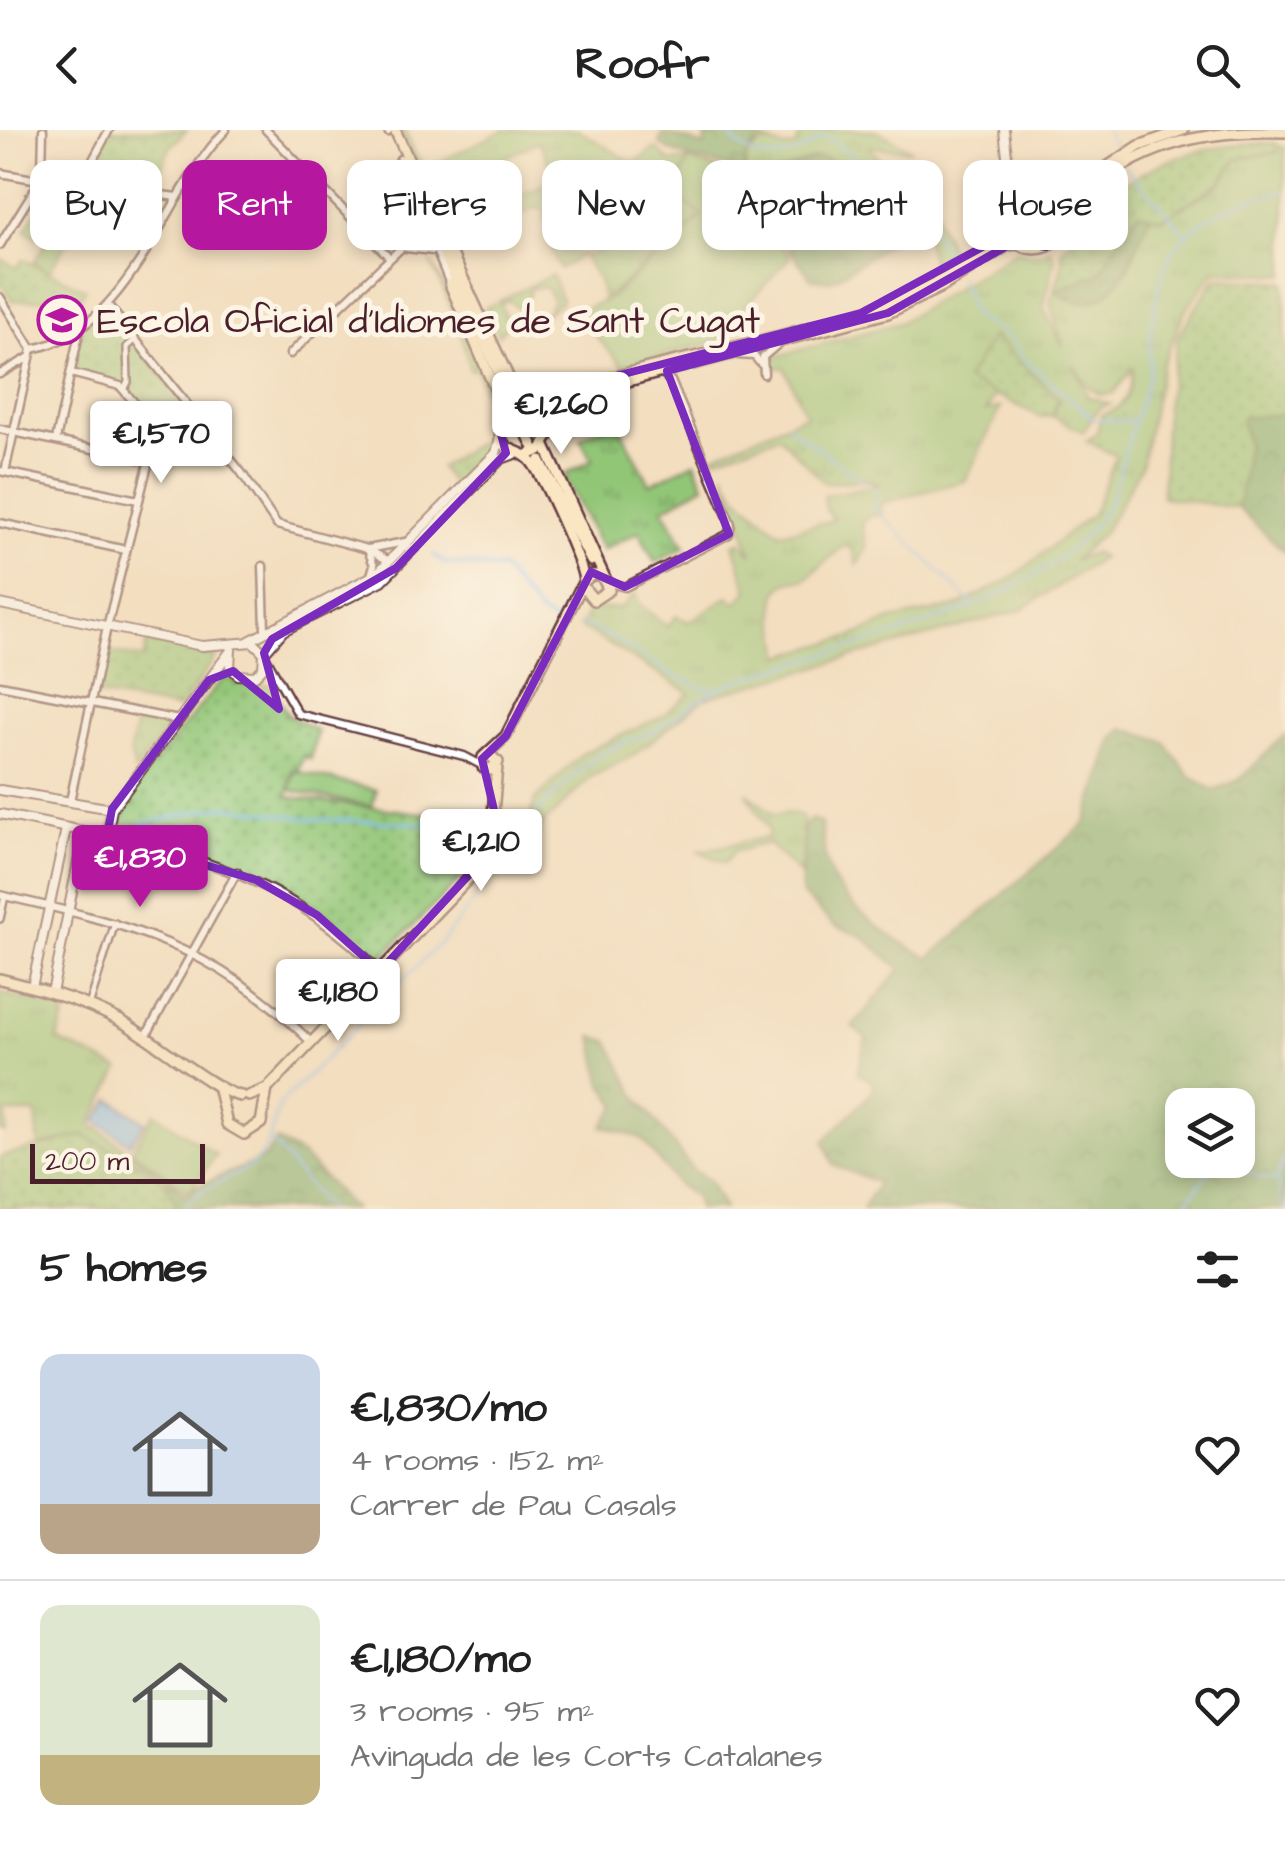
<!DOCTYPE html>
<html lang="en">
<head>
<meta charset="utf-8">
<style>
	body { margin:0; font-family:"Architects Daughter",sans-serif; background:#f6f6f6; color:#222; height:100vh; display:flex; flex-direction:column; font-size:38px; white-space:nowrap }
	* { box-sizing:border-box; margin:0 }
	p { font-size:32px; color:#767676 }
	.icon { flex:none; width:55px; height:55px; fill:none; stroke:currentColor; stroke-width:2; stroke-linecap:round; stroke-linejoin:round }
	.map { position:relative; height:1079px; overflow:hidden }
	.side { display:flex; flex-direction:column; background:#fff; flex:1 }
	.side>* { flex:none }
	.hud { position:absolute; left:30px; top:30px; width:1225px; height:90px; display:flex; gap:20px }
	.controls { position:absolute; left:1165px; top:958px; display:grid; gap:20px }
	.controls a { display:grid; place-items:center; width:90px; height:90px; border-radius:20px; background:#fff; box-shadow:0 5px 15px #0003; font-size:50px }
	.scale { position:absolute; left:30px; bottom:25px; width:175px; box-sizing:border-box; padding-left:10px; border:5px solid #4a1f2b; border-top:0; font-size:28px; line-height:35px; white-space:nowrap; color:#4a1f2b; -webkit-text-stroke:8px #fcf5e5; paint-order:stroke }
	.price { position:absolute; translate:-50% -85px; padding:0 22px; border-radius:10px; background:#fff; color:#222; font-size:32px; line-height:65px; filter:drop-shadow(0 2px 5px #0008) }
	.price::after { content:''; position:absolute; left:50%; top:60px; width:30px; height:22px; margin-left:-15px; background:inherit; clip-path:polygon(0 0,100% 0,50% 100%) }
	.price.on { background:#b5179e; color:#fff }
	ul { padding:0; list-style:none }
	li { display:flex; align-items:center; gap:30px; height:250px; padding:0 40px }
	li+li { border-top:2px solid #e0e0e0 }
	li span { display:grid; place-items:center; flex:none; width:280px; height:200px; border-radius:20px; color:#555 }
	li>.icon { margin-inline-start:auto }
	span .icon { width:120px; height:120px; fill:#fffc; stroke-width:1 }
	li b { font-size:42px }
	h2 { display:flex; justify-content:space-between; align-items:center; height:120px; padding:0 40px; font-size:42px }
	.chip { padding:0 35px; border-radius:20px; background:#fff; box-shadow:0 5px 15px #0003; font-size:35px; line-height:90px }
	.chip.on { background:#b5179e; color:#fff }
	header { display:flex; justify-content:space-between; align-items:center; height:130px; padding:0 40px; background:#fff; font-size:45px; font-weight:700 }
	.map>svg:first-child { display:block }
</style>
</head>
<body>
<header><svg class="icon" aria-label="back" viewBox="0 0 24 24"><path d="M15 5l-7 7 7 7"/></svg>Roofr<svg class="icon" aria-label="search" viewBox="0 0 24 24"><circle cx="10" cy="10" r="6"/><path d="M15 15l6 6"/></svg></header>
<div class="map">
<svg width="1285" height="1079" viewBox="0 0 1285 1079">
	<defs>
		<pattern id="grass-tufts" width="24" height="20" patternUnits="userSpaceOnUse" patternTransform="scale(2.5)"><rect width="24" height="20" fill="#92c677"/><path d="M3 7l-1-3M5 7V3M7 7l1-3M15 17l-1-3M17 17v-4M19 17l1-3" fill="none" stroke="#79a062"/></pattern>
		<pattern id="forest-crowns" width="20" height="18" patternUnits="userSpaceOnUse" patternTransform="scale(2.5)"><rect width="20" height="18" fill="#75ab68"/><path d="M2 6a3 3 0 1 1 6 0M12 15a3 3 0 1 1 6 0" fill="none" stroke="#628b56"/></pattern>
		<pattern id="sand-dots" width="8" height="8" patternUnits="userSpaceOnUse" patternTransform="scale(2.5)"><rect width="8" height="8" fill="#eeda9e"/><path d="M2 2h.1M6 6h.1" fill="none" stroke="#cebb88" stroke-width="1.8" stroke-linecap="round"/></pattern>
		<pattern id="park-dots" width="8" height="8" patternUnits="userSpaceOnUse" patternTransform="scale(2.5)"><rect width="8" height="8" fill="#92c677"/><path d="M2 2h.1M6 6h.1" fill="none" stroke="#79a062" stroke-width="1.8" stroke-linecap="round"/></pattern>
		<pattern id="water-ripples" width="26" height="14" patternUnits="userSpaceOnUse" patternTransform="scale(2.5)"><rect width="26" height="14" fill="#7ebaf1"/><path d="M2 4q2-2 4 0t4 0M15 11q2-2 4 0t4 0" fill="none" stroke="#6e9fcf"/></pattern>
	</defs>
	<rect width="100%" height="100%" fill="#fcf5e5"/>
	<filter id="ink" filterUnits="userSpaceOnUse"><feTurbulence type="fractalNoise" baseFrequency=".01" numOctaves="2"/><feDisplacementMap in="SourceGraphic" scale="20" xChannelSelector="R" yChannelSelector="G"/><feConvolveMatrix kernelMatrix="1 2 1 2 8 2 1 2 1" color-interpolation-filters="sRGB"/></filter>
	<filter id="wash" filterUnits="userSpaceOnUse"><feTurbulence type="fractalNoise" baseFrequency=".0048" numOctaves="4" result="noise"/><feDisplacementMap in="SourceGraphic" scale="40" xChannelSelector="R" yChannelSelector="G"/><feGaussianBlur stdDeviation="2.25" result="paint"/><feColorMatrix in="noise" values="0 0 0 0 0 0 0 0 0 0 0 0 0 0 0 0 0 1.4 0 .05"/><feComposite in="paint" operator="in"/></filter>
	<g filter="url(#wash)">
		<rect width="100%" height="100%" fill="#f3dec0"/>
		<g fill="url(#grass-tufts)" stroke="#6e7251" stroke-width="2.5" fill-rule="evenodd">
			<path d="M400 0H405L414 23 427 38 504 0H578L628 30 637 31 655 18 671 32 689 30 673 62 704 85 603 171 599 151 582 125 560 139 543 102 556 119C580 126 603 130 618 107L613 89 604 82 555 88 567 113 563 116 551 109 544 87 547 81 535 78 452 119ZM539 11 556 49 447 97 432 64Z"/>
			<path d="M803 0H875L912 20 869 17 898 49 936 79C935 99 953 109 948 127L931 131 927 112 915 96H876L875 83 848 69 843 41 825 28 776 43 777 70 805 78C812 97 797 105 789 118L787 109 796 90 764 73 761 66 747 59 745 27 763 11 784 18 795 16Z"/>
			<path d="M1281 17H1285V145L1214 141 1185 181 1162 234 1141 336 1105 401 1073 431 1095 422 1102 428 1021 480 705 568 634 625 591 647 520 717 535 670 583 623 663 586 690 563 580 497 589 479 622 478 635 463 640 475 668 497 676 486 689 492 729 466 736 473 748 461 734 414 741 411 752 425 724 342 737 366 780 403 834 390 826 380 824 366 878 354 868 350 825 353 779 306 716 328 714 325 806 285 784 237 769 239 770 228 899 193 1017 120 1035 125 1051 120 1055 130 1043 178 1063 216 1050 173 1055 160C1111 202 1133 124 1150 86L1162 89 1219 55 1237 29 1277 22ZM1073 235 1088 257 1100 265 1113 263 1133 238C1131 262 1126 279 1101 285L1097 303 1086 311 1116 326 1093 383 1014 447 955 477 891 490 854 506 781 526C781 500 757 447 805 450L843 416 852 418 857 435 867 418 862 393 872 384 882 386 881 373 965 351 1001 277 986 281 996 265 966 249 1059 269 1052 286 1083 302 1099 278 1110 274 1088 267Z"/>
			<circle cx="1035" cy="88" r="26"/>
			<path d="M431 132 460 184 498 276 493 319 455 359 440 337 487 307 491 283 476 238 470 240 460 199Z"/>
			<path d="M552 145 562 171 535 193 533 189 545 183 553 171 546 157 531 158 523 182 509 170 500 174 509 194 498 206 485 178Z"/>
			<path d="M616 290 650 354 695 332 704 355 663 379 685 417 655 432 639 402 602 420 565 349 566 344 592 330 580 309Z"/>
			<path d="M137 588 169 595 135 642 130 622Z"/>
			<path d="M746 662 774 685 792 683 803 688 800 699 806 708 800 745 768 713 733 722 725 733 699 721 769 707 768 698Z"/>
			<path d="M0 862 66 881 57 910 120 939 91 994 174 1054H165L84 1005 39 1016 36 983H6V1003L0 1001Z"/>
		</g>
		<g fill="url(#forest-crowns)" stroke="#60654a" stroke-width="2.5" fill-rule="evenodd">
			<path d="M707 0H742L774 14C753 9 745 22 744 42 721 34 674 28 659 13L663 2 704 16Z"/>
			<path d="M815 28H825L843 41 849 69 874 79 876 96H915L840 146 829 151 811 149 789 118 805 99V79L777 70 771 61 772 45Z"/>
			<path d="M1138 82 1150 86C1133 123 1110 202 1055 160L1098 144Z"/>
			<path d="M1285 284V341H1276L1285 389V422L1238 378 1247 317 1241 288Z"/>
			<path d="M1123 598 1165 612 1189 645 1213 660 1239 650 1285 605V1079H862L878 1053 833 1035 824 1011 873 961 872 952 857 943 866 908 852 897 901 839 862 806 835 796 801 764 804 695 812 689 821 693C824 708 823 726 829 740 845 779 894 809 929 828L1085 694 1113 609ZM1182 975H1238V1030H1182Z"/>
			<path d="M593 906 609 911 635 964 693 1040 710 1051 724 1079H698L695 1067 677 1054 641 1008 602 996 617 976 602 953Z"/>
			<path d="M277 1011 303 1026 354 1079H131L168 1052 189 1065 195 1057 264 1028Z"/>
		</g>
		<path fill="url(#sand-dots)" stroke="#9c7c64" stroke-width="2.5" d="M579 86 595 125 564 121 566 113 556 109 555 88Z"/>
		<g fill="url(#park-dots)" stroke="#6e7251" stroke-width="2.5">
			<path d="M109 0H187L171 16 152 58 79 56Z"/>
			<path d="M1275 13 1281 17 1277 22 1237 29 1219 54 1162 89 1138 82 1098 144 1055 160 1062 134 1061 121 1076 105 1081 80C1149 34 1191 14 1275 13Z"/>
			<path d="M0 128 17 138 23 129 85 159 81 167 12 171 0 152Z"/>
			<path d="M1215 148 1285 152V284L1241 288 1247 317 1238 378 1162 367 1166 277 1178 206Z"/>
			<path d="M108 175 185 276 157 299 125 261 71 243 81 197Z"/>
			<path d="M992 206 1059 269 1052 286 1041 287 966 250Z"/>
			<path d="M147 511 216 527 180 579 96 565 105 521 143 529Z"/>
			<path d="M224 547 244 554 270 555 288 585 317 601 311 629 303 627 299 640H292L288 667 486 691 471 739 379 829C298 749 220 723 111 699L115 681Z"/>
			<path d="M84 1005C112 1022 174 1042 176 1079H0V1027Z"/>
		</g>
		<g fill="#92c677" stroke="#6e7251" stroke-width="2.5">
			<path d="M689 30 739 47 740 61 796 90 783 117 790 127 722 202 724 210 623 236 575 183 612 167 703 86 673 62Z"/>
			<path d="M44 68 60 77 40 109 25 100Z"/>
			<path d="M53 101 68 111 49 141 34 132Z"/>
			<path d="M294 641 376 660 372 677 290 660Z"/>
			<path d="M154 983 216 1025 189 1061 132 1021Z"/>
		</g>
		<path fill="url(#water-ripples)" stroke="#646c8e" stroke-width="2.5" d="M111 969 145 992 130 1014 96 991Z"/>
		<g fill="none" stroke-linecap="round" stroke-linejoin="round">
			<g stroke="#7ebaf1" stroke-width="2.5">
				<path d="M726 0C749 37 791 33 820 8H830L877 47 896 71 927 87 952 136"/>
				<path d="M1106 0 1119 25"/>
				<path d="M1125 37 1189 107"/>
				<path d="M959 148 974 187 1007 205 1024 229 1095 290"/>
				<path d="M1098 290 1135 291"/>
				<path d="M788 296 864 352"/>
				<path d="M869 356 880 364 873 376 972 474"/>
				<path d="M434 425 445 433 502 439 540 484 560 495"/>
				<path d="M579 494C627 508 667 552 715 560"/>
				<path d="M527 693C555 665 582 632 618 615 630 609 643 607 654 601 681 586 701 564 731 553 842 513 1053 482 1111 369L1149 244C1149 209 1154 154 1172 123 1193 88 1247 66 1285 62"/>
				<path d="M141 694 223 676 312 689 478 696"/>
				<path d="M1285 938V975"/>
				<path d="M270 1010 328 1079"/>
				<path d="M185 1079C194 1057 237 1048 256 1031 272 1016 272 992 281 973L446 807 489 751 509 710 519 700"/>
				<path d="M1181 1079 1213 1037C1238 1031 1254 1050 1277 1050"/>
				<path d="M1283 1079 1277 1050 1285 1022"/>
			</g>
		</g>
	</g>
	<g filter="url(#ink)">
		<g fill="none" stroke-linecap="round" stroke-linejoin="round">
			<g stroke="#633c41" stroke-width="10">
				<g id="pedestrian">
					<path d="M124 260 128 252 127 217 135 210"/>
					<path d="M0 789 5 766"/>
					<path d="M89 876 115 793"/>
				</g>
			</g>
			<g stroke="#633c41" stroke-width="11">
				<g id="minor">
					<path d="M266 0 388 126"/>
					<path d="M387 0 388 2"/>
					<path d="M42 40 53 53 178 67"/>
					<path d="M42 40 43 0"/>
					<path d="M0 43 33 49 41 41"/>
					<path d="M79 56 109 0"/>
					<path d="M412 62 450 154"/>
					<path d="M0 115 34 60 43 62"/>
					<path d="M406 118 433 121"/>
					<path d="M0 167 32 219"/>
					<path d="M108 175 241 342 277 395 367 419 389 431"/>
					<path d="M32 219C131 201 163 64 226 0"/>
					<path d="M290 224 421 99 420 91"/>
					<path d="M738 225 754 226 761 234"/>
					<path d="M0 244 28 228"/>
					<path d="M764 244 763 227 777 215"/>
					<path d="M0 299 149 331"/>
					<path d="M157 299 185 276"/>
					<path d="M56 310 80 199"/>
					<path d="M0 341 138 370"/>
					<path d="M5 342 32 219"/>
					<path d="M0 393 126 420"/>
					<path d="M368 419 405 412"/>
					<path d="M368 420 374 435 371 445"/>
					<path d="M263 436 265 500"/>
					<path d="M609 453 625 457 729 404 731 394 671 251 661 243"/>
					<path d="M265 526 298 584 464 626 483 636"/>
					<path d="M0 555 179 590"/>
					<path d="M70 671 107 497 157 299 120 256 71 243"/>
					<path d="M107 706C219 731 297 758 380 841"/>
					<path d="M0 765C131 795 211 814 311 912"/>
					<path d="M146 906 237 742"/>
				</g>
			</g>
			<g stroke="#633c41" stroke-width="12">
				<g id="tertiary">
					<path d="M1004 0 1012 68"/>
					<path d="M1011 40 1034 57"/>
					<path d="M0 474 202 516 253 512 264 523 263 538 255 546 238 545 230 537 231 520"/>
					<path d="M249 511 376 444 496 323 500 308"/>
					<path d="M264 523 283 501 382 451 501 329 515 324"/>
					<path d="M0 660 112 679"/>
					<path d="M0 684 107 706 112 679 229 523"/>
					<path d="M32 857 66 699"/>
					<path d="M52 863 84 702"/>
				</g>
			</g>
			<g stroke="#633c41" stroke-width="14">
				<g id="secondary">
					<path d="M395 0 516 264 527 273"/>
					<path d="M401 30 510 268"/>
					<circle cx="1035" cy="88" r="31"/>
					<path d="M1056 63 1072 60 1139 16 1183 0"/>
					<path d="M1066 84C1074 66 1090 58 1105 47 1163 8 1217 0 1285 2"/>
					<path d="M450 154 505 282"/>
					<path d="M540 278C566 274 591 254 618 246 704 220 967 179 1005 94"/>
					<path d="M516 281 534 318"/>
					<path d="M550 292 564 277 613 255 888 183 943 156 1008 115 1020 114"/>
					<path d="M545 316 605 448"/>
					<path d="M540 330 591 431"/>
					<path d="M583 457 594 470 609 460 601 445H592L584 451"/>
					<path d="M488 624 498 632 490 640 483 637V627L506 606 584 451C583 434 542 343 530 330 520 319 508 324 500 308L502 287 523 273 543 281 551 299 542 319 525 326"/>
					<path d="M0 849C40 859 81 870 117 889 149 905 216 963 241 966"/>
					<path d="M219 960 227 994 244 1004 261 993 267 959"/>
					<path d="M249 966 267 959 470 747 492 696 497 636"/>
				</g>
			</g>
			<use href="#pedestrian" stroke="#fff" stroke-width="5"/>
			<use href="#minor" stroke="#fff" stroke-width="6"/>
			<use href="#tertiary" stroke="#fff" stroke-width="8"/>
			<use href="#secondary" stroke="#fbe6c4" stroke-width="9"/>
		</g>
	</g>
	<path d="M0 0H1285V1079H0ZM1047 60 1062 73 1064 99 1046 117 1014 112 888 183 667 241 729 404 625 457 591 442 506 606 482 629 494 680 478 735 380 841 317 785 256 750 107 706 112 679 209 550 233 541 279 579 264 523 272 509 396 438 506 323 499 297 512 276H549L616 246 861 183 999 108 1009 73 1022 61Z" fill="#f3dec0" fill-opacity=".55" fill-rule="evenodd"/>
	<path fill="none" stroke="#7b2cbf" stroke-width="8" stroke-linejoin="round" d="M1047 60 1062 73 1064 99 1046 117 1014 112 888 183 667 241 729 404 625 457 591 442 506 606 482 629 494 680 478 735 380 841 317 785 256 750 107 706 112 679 209 550 233 541 279 579 264 523 272 509 396 438 506 323 499 297 512 276H549L616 246 861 183 999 108 1009 73 1022 61Z"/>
	<defs>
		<g id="university-ring" transform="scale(2.5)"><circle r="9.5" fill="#fcf5e5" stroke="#b5179e" stroke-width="1.5"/><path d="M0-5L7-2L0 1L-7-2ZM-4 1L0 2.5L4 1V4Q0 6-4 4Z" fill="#b5179e"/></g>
	</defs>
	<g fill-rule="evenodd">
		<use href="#university-ring" x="62" y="190"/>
	</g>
	<g text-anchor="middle" stroke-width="10" stroke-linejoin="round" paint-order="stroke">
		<g font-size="38" fill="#4a1f2b" stroke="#fcf5e5" text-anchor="start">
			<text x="97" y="203">Escola Oficial d'Idiomes de Sant Cugat</text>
		</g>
	</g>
</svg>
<div class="controls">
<a><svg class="icon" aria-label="layers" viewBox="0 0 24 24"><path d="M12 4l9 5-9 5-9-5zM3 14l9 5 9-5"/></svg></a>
</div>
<div class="scale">200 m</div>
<b class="price" style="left:561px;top:327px">€1,260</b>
<b class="price" style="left:161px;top:356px">€1,570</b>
<b class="price" style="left:481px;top:764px">€1,210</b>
<b class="price on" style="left:140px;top:780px">€1,830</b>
<b class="price" style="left:338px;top:914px">€1,180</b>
<div class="hud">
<a class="chip">Buy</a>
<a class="chip on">Rent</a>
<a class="chip">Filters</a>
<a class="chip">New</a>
<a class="chip">Apartment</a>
<a class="chip">House</a>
</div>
</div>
<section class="side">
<h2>5 homes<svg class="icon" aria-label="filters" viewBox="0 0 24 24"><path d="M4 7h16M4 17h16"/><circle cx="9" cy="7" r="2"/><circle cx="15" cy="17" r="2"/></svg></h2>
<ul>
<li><span style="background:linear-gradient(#c9d6e8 75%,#b9a48a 0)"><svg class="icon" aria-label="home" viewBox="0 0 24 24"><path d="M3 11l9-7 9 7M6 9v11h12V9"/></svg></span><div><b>€1,830/mo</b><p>4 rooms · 152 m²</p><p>Carrer de Pau Casals</p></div><svg class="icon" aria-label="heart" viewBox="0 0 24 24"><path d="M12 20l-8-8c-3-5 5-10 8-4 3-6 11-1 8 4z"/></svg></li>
<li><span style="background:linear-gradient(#dfe7d0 75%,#c2b280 0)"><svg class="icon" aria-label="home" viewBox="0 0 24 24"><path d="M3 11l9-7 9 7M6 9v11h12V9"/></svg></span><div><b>€1,180/mo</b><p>3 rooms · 95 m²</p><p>Avinguda de les Corts Catalanes</p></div><svg class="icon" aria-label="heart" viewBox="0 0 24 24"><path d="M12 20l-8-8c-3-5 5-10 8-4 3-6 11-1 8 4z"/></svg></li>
</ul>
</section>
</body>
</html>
